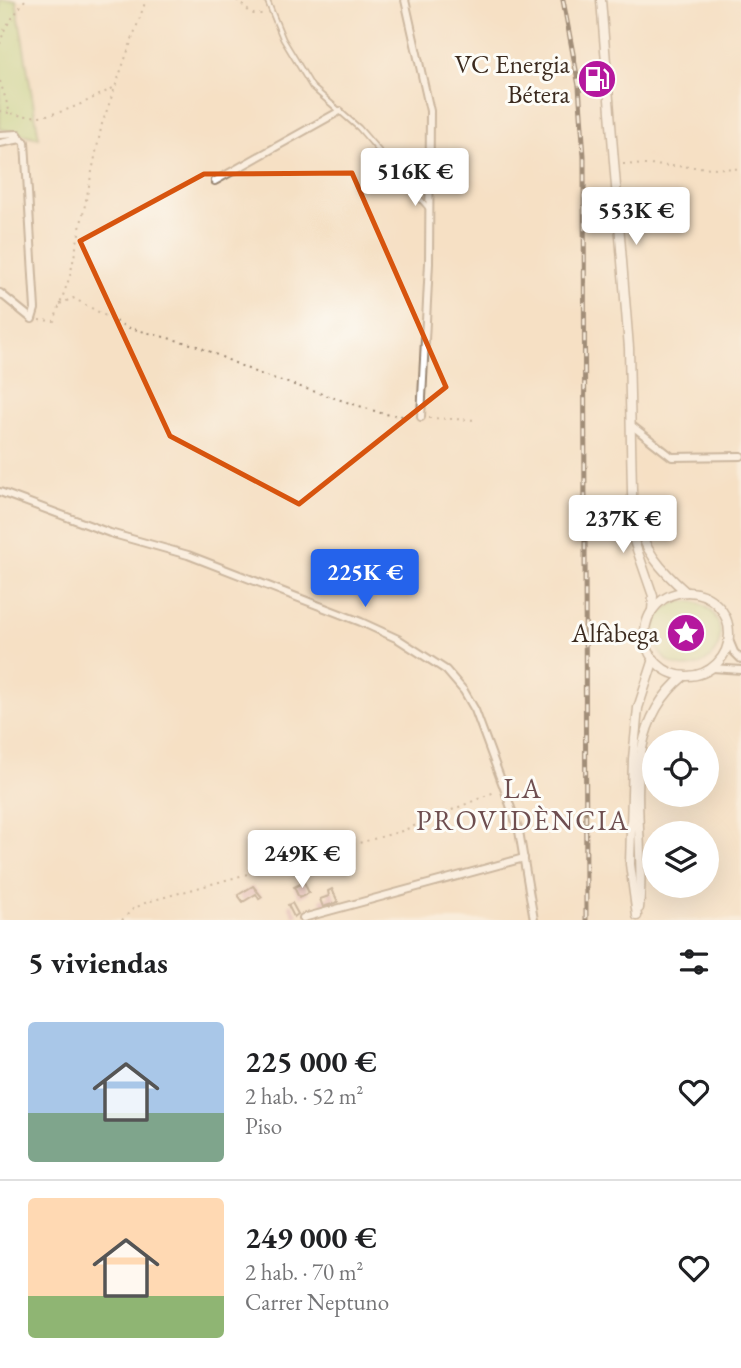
<!DOCTYPE html>
<html lang="es">
<head>
<meta charset="utf-8">
<style>
	body { margin:0; font-family:"EB Garamond",serif; background:#f6f6f6; color:#202124; height:100vh; display:flex; flex-direction:column; font-size:26px; white-space:nowrap }
	* { box-sizing:border-box; margin:0 }
	p { font-size:23px; color:#757577 }
	.icon { flex:none; width:38px; height:38px; fill:none; stroke:currentColor; stroke-width:2; stroke-linecap:round; stroke-linejoin:round }
	.map { position:relative; height:920px; overflow:hidden }
	.sheet { display:flex; flex-direction:column; background:#fff; flex:1 }
	.sheet>* { flex:none }
	.buttons { position:absolute; left:642px; top:730px; display:grid; gap:14px }
	.buttons a { display:grid; place-items:center; width:77px; height:77px; border-radius:50%; background:#fff; box-shadow:0 7px 28px #0002; font-size:35px }
	.price { position:absolute; translate:-50% -60px; padding:0 16px; border-radius:7px; background:#fff; color:#222; font-size:23px; line-height:46px; filter:drop-shadow(0 2px 4px #0008) }
	.price::after { content:''; position:absolute; left:50%; top:42px; width:21px; height:16px; margin-left:-10px; background:inherit; clip-path:polygon(0 0,100% 0,50% 100%) }
	.price.selected { background:#2563eb; color:#fff }
	ul { padding:0; list-style:none }
	li { display:flex; align-items:center; gap:21px; height:175px; padding:0 28px }
	li+li { border-top:2px solid #e0e0e0 }
	li span { display:grid; place-items:center; flex:none; width:196px; height:140px; border-radius:7px; color:#555 }
	li>.icon { margin-inline-start:auto }
	span .icon { width:84px; height:84px; fill:#fffc; stroke-width:1 }
	li b { font-size:30px }
	h2 { display:flex; justify-content:space-between; align-items:center; height:84px; padding:0 28px; font-size:30px }
	.map>svg:first-child { display:block }
</style>
</head>
<body>
<div class="map">
<svg width="741" height="920" viewBox="0 0 741 920">
	<rect width="100%" height="100%" fill="#fdfcf7"/>
	<filter id="ink" filterUnits="userSpaceOnUse"><feTurbulence type="fractalNoise" baseFrequency=".0143" numOctaves="2"/><feDisplacementMap in="SourceGraphic" scale="14" xChannelSelector="R" yChannelSelector="G"/><feConvolveMatrix kernelMatrix="1 2 1 2 8 2 1 2 1" color-interpolation-filters="sRGB"/></filter>
	<filter id="wash" filterUnits="userSpaceOnUse"><feTurbulence type="fractalNoise" baseFrequency=".00686" numOctaves="4" result="noise"/><feDisplacementMap in="SourceGraphic" scale="28" xChannelSelector="R" yChannelSelector="G"/><feGaussianBlur stdDeviation="1.57" result="paint"/><feColorMatrix in="noise" values="0 0 0 0 0 0 0 0 0 0 0 0 0 0 0 0 0 1.4 0 .05"/><feComposite in="paint" operator="in"/></filter>
	<g filter="url(#wash)">
		<rect width="100%" height="100%" fill="#f5e0c4"/>
		<g fill="#b0d680" stroke="#76804f" stroke-width="2">
			<path d="M0 0H16L39 138 0 129Z"/>
			<circle cx="687" cy="634" r="33"/>
		</g>
		<g id="blocks">
			<g fill="#cd92a9">
				<path d="M304 882 309 893 299 898 294 887Z"/>
				<path d="M253 886 262 897 259 899 256 894 243 902 238 895Z"/>
				<path d="M332 889 338 902 323 907 320 899 329 896 328 891Z"/>
				<path d="M292 903 298 914 294 917 288 905Z"/>
			</g>
		</g>
	</g>
	<g filter="url(#ink)">
		<use href="#blocks" fill-opacity="0" stroke="#988571" stroke-width="2"/>
		<g fill="none" stroke-linecap="round" stroke-linejoin="round">
			<g stroke="#988571" stroke-width="7">
				<path id="service" d="M267 0 283 39 312 87 359 128 429 209"/>
			</g>
			<g stroke="#988571" stroke-width="10">
				<g id="minor">
					<path d="M405 0 430 111 429 263 421 417"/>
					<path d="M0 135 18 134 21 139 0 143"/>
					<path d="M215 181 340 111"/>
					<path d="M0 293 32 319 35 309 25 142 21 139"/>
					<path d="M631 425 672 457 741 456"/>
					<path d="M0 492 110 533 188 555 361 622 398 639 446 670 464 691 475 710 504 788 519 831 534 920"/>
					<path d="M729 640 734 652 741 659"/>
					<path d="M713 668 741 670"/>
					<path d="M303 918 524 858"/>
				</g>
			</g>
			<g stroke="#988571" stroke-width="11">
				<g id="tertiary">
					<path d="M601 0 629 348 633 538 653 596 652 611"/>
					<path d="M636 516C643 550 661 570 686 592"/>
					<circle cx="687" cy="634" r="42"/>
					<path d="M639 908C648 830 613 734 684 676"/>
					<path d="M637 916 630 864 633 759 638 708 654 659"/>
				</g>
			</g>
			<g stroke="#988571" stroke-width="2" stroke-dasharray="2 5" stroke-linecap="butt">
				<path d="M237 0 252 14H266"/>
				<path d="M0 44 5 28 25 0"/>
				<path d="M0 81 10 113C49 124 81 104 115 87"/>
				<path d="M0 111 9 113"/>
				<path d="M623 164 741 169"/>
				<path d="M60 304 73 298 126 327 195 345 257 373 384 414 413 417"/>
				<path d="M39 320 54 321 70 276 102 124 146 0"/>
				<path d="M429 418 477 420"/>
				<path d="M122 920 133 909 147 902 402 831 497 791"/>
			</g>
			<use href="#service" stroke="#fff" stroke-width="3.5"/>
			<use href="#minor" stroke="#fff" stroke-width="6"/>
			<use href="#tertiary" stroke="#fff" stroke-width="8"/>
			<g stroke="#3b2a1e" stroke-width="5">
				<path id="rail" d="M563 0 579 86 584 156 586 920"/>
			</g>
			<use href="#rail" stroke="#fdfcf7" stroke-width="2.5" stroke-dasharray="8" stroke-linecap="butt"/>
		</g>
	</g>
	<path d="M0 0H741V920H0ZM352 173 446 387 299 504 170 436 80 241 204 174Z" fill="#f5e0c4" fill-opacity=".55" fill-rule="evenodd"/>
	<path fill="none" stroke="#d7540e" stroke-width="5" stroke-linejoin="round" d="M352 173 446 387 299 504 170 436 80 241 204 174Z"/>
	<defs>
		<g id="fuel-disc" transform="scale(2.0125)"><circle r="9.5" fill="#b5179e" stroke="#fdfcf7"/><path d="M-5.5-6h7V0h2V4h1.3V-2.5L3-4.5l.8-.8L6-3V5H2.5V1h-1V6h-7ZM-4.2-4.7v3.2H.2V-4.7Z" fill="#fff"/></g>
		<g id="sight-disc" transform="scale(2.0125)"><circle r="9.5" fill="#b5179e" stroke="#fdfcf7"/><path d="M0-6L1.8-2.2L6-1.7L2.9 1.2L3.7 5.4L0 3.3L-3.7 5.4L-2.9 1.2L-6-1.7L-1.8-2.2Z" fill="#fff"/></g>
	</defs>
	<g fill-rule="evenodd">
		<use href="#fuel-disc" x="597" y="79"/>
		<use href="#sight-disc" x="686" y="633"/>
	</g>
	<g text-anchor="middle" stroke-width="6" stroke-linejoin="round" paint-order="stroke">
		<g font-size="26" fill="#3b2a1e" stroke="#fdfcf7" text-anchor="end">
			<text x="570" y="73">VC Energia<tspan x="570" dy="30">Bétera</tspan></text>
			<text x="659" y="642">Alfàbega</text>
		</g>
		<g font-size="28" letter-spacing="2" fill="#6e4e4f" stroke="#fdfcf7">
			<text x="523" y="798">LA<tspan x="523" dy="32">PROVIDÈNCIA</tspan></text>
		</g>
	</g>
</svg>
<div class="buttons">
<a><svg class="icon" aria-label="locate" viewBox="0 0 24 24"><circle cx="12" cy="12" r="6"/><path d="M12 2v4M12 18v4M2 12h4M18 12h4"/></svg></a>
<a><svg class="icon" aria-label="layers" viewBox="0 0 24 24"><path d="M12 4l9 5-9 5-9-5zM3 14l9 5 9-5"/></svg></a>
</div>
<b class="price" style="left:415px;top:208px">516K €</b>
<b class="price" style="left:636px;top:247px">553K €</b>
<b class="price" style="left:623px;top:555px">237K €</b>
<b class="price selected" style="left:365px;top:609px">225K €</b>
<b class="price" style="left:302px;top:890px">249K €</b>
</div>
<section class="sheet">
<h2>5 viviendas<svg class="icon" aria-label="filters" viewBox="0 0 24 24"><path d="M4 7h16M4 17h16"/><circle cx="9" cy="7" r="2"/><circle cx="15" cy="17" r="2"/></svg></h2>
<ul>
<li><span style="background:linear-gradient(#a9c7e8 65%,#7fa58c 0)"><svg class="icon" aria-label="home" viewBox="0 0 24 24"><path d="M3 11l9-7 9 7M6 9v11h12V9"/></svg></span><div><b>225 000 €</b><p>2 hab. · 52 m²</p><p>Piso</p></div><svg class="icon" aria-label="heart" viewBox="0 0 24 24"><path d="M12 20l-8-8c-3-5 5-10 8-4 3-6 11-1 8 4z"/></svg></li>
<li><span style="background:linear-gradient(#ffd9b3 70%,#8fb573 0)"><svg class="icon" aria-label="home" viewBox="0 0 24 24"><path d="M3 11l9-7 9 7M6 9v11h12V9"/></svg></span><div><b>249 000 €</b><p>2 hab. · 70 m²</p><p>Carrer Neptuno</p></div><svg class="icon" aria-label="heart" viewBox="0 0 24 24"><path d="M12 20l-8-8c-3-5 5-10 8-4 3-6 11-1 8 4z"/></svg></li>
</ul>
</section>
</body>
</html>
